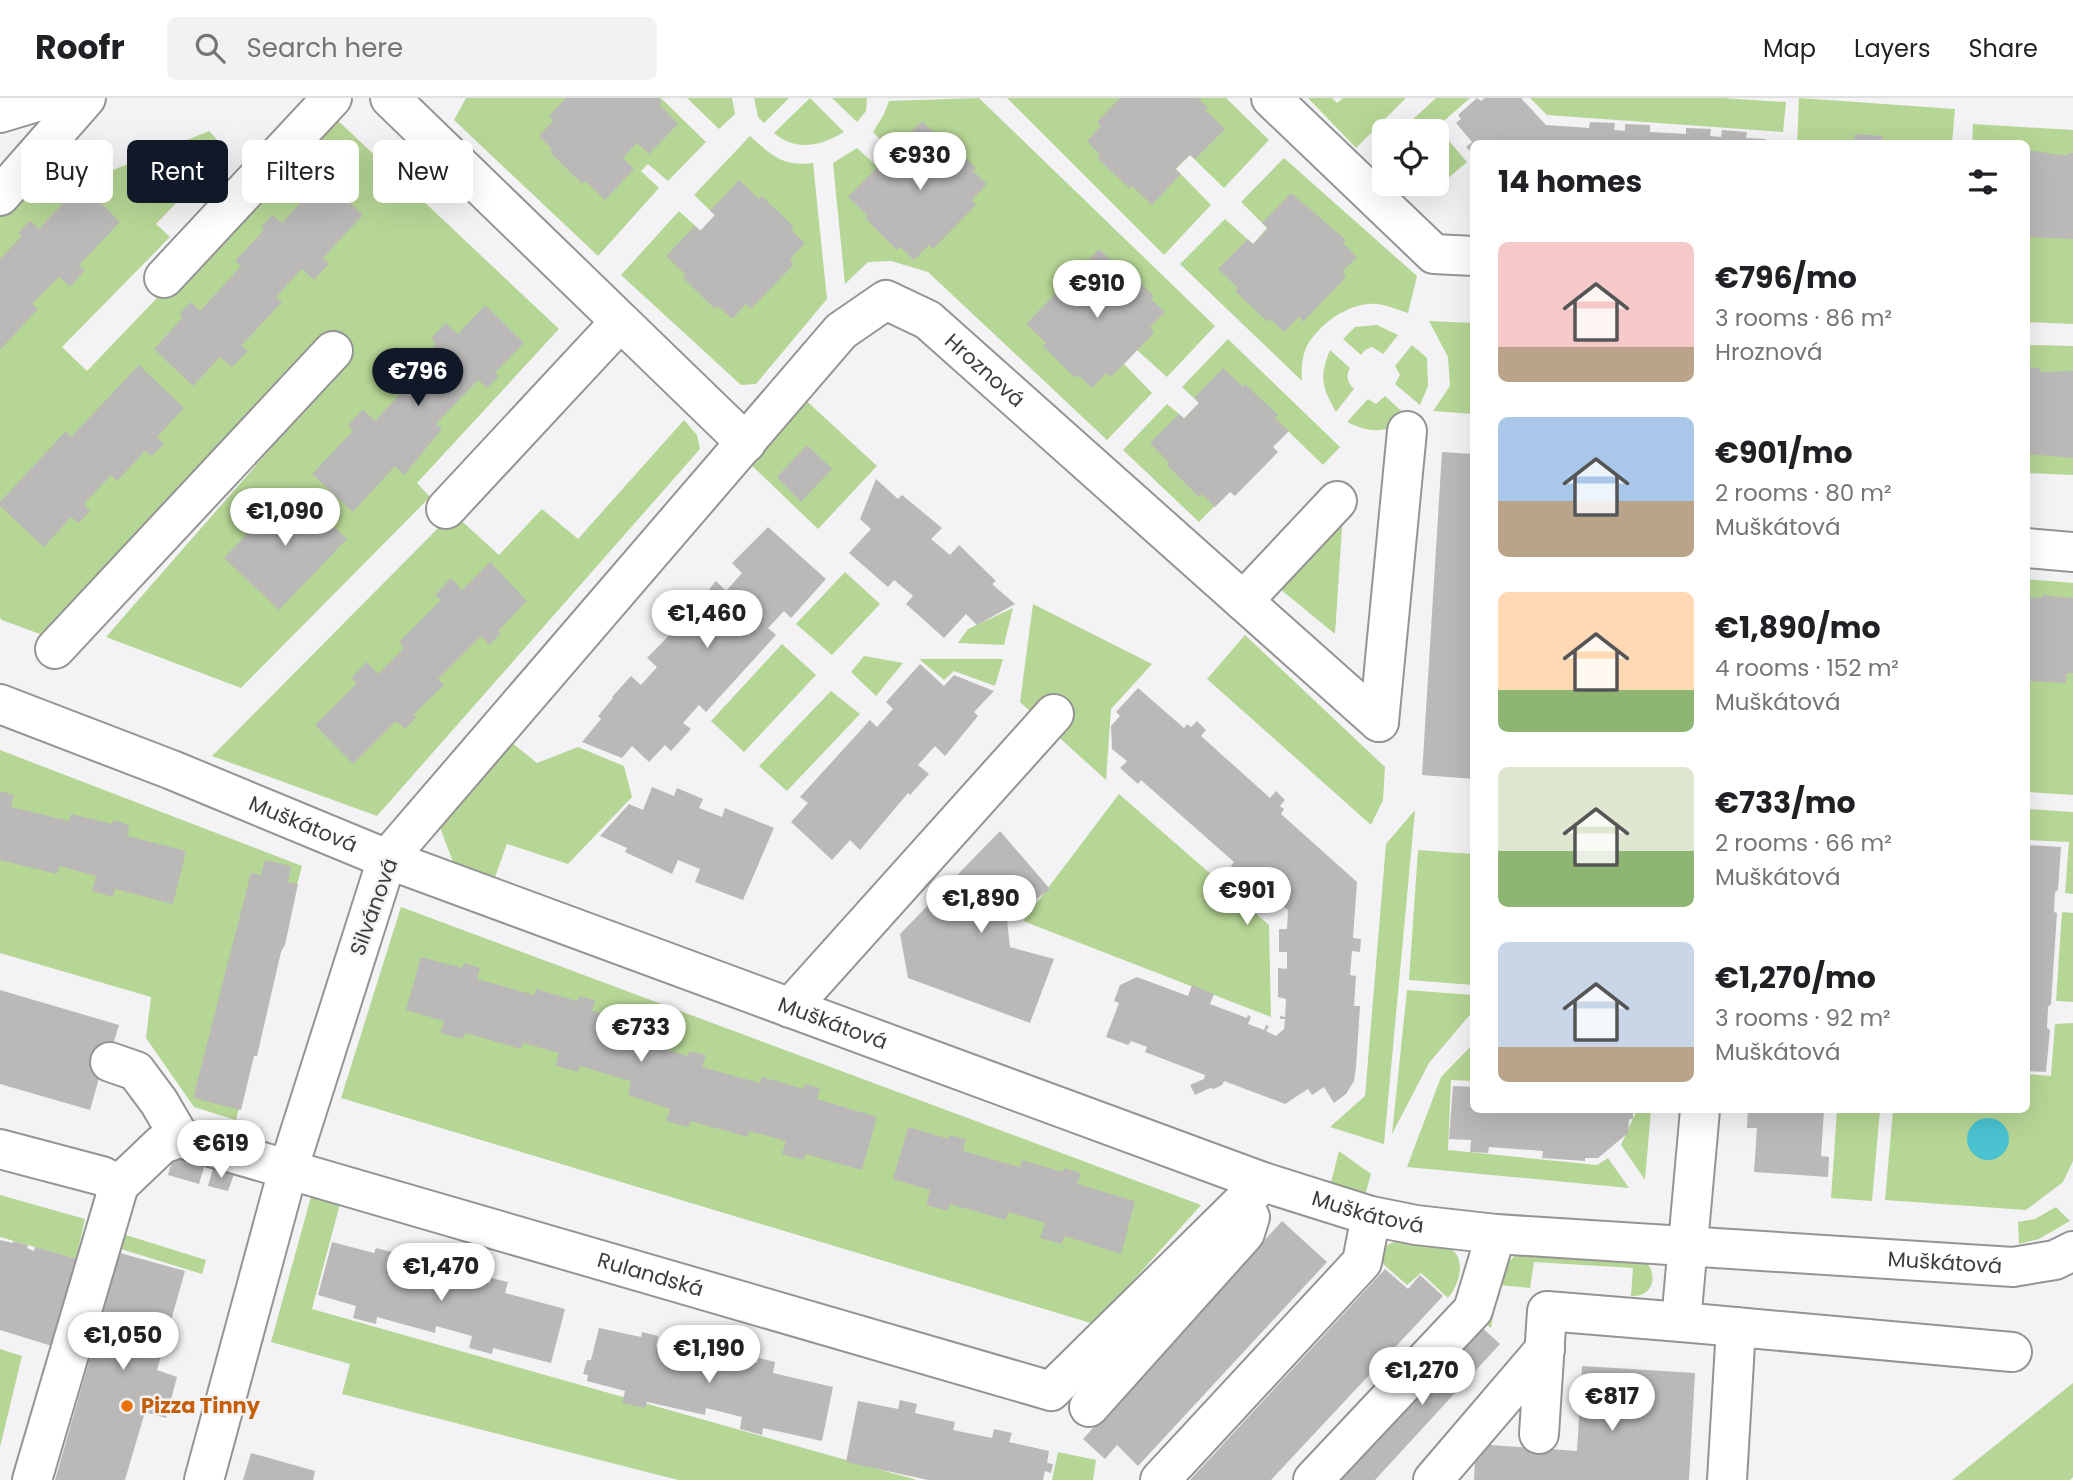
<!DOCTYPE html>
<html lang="en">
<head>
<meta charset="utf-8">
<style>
	body { margin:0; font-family:Poppins,sans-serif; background:#f2f2f2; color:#202124; height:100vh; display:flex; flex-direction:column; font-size:26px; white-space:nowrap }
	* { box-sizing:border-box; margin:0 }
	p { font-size:23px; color:#757577 }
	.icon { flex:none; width:38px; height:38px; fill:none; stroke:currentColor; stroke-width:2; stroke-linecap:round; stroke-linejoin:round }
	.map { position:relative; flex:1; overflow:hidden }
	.side { position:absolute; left:1470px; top:42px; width:560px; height:973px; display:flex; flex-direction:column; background:#fff; border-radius:10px; box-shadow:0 7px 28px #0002 }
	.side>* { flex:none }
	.top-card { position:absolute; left:21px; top:42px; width:665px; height:63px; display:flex; gap:14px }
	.buttons { position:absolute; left:1372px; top:21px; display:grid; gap:14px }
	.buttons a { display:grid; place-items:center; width:77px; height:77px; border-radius:10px; background:#fff; box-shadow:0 7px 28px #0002; font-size:35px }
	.price { position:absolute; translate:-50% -60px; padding:0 16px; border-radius:24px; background:#fff; color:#222; font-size:23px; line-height:46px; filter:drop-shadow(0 2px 4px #0008) }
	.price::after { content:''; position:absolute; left:50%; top:42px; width:21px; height:16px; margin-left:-10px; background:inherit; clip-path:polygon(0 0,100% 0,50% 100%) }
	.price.current { background:#111827; color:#fff }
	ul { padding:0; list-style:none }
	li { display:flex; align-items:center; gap:21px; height:175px; padding:0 28px }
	li span { display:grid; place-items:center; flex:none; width:196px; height:140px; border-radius:10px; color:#555 }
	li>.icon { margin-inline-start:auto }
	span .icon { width:84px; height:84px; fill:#fffc; stroke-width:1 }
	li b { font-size:30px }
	h2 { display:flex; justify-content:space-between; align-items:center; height:84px; padding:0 28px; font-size:30px }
	.tag { padding:0 24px; border-radius:10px; background:#fff; box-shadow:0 7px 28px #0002; font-size:24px; line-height:63px }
	.tag.current { background:#111827; color:#fff }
	header { display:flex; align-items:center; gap:42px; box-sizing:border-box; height:98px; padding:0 35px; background:#fff; border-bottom:2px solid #e0e0e0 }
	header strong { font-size:33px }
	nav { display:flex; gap:38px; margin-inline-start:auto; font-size:24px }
	.search { width:490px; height:63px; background:#f2f2f2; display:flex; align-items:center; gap:18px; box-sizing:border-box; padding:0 24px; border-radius:10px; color:#757577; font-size:26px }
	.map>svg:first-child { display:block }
</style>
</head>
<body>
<header>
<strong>Roofr</strong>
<div class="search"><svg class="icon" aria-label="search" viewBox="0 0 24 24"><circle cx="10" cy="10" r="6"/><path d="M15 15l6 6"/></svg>Search here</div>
<nav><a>Map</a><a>Layers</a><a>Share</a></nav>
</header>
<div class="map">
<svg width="2073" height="1382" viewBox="0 0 2073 1382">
	<rect width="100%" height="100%" fill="#f3f3f5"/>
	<g fill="#b6d695">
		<path d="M466 0H661L706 44 668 83 648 66 641 73 659 90 598 158 454 22Z"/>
		<path d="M687 0H732L735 16 719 31Z"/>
		<path d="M754 0H789L764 25 758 19Z"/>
		<path d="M810 0 844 34C821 48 796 54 774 35Z"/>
		<path d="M832 0H867L866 13 857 24Z"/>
		<path d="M979 0 1215 228 1167 279 1137 252 1124 266 1152 295 1107 342 928 174 891 163 868 164 845 186 833 65 857 50 883 74 897 58 873 34 884 16 889 3Z"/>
		<path d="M1007 0H1226L1269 42 1224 90 1190 57 1176 71 1211 107 1164 157Z"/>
		<path d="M1308 0H1332L1337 5 1343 0H1406L1356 50Z"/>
		<path d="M1436 0H1470L1437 29 1467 64 1441 86 1437 83V33H1400Z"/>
		<path d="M1530 0H1722L1786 4 1783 34 1547 17Z"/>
		<path d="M1799 0 1955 11 1952 45 1797 46Z"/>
		<path d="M332 17 559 231 417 385 430 399 241 590 106 539 354 255 334 238 48 539 2 522 0 520V108L39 62 108 74 209 33 227 52 156 126 170 139 62 249 87 273Z"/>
		<path d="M1973 26 2073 32V226L2027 224 2026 46H1972Z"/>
		<path d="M750 38C771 57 783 69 813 65L827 201 756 286 741 287 621 177 679 113 701 133 715 117 694 97Z"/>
		<path d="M1284 60 1417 178 1408 215C1398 212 1387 207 1377 206 1350 204 1322 224 1308 246 1302 256 1301 272 1302 283L1180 166 1225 121 1253 146 1267 130 1241 104Z"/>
		<path d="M1429 223 1473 225V316L1433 313 1450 288 1448 259Z"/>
		<path d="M1377 227 1398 237 1383 256 1372 249 1365 252 1361 257 1343 241 1355 229Z"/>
		<path d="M1228 241 1340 349 1323 367 1288 333 1199 424 1123 352 1167 306 1184 320 1199 305 1182 289Z"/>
		<path d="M1412 247 1427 260 1428 288 1420 307 1395 286 1400 277 1395 268Z"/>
		<path d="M2027 247 2073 248V377L2027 375Z"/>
		<path d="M1330 252 1350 270C1345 278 1348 285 1354 291L1336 314C1322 289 1319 279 1330 252Z"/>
		<path d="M798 295 877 368 818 431 743 359Z"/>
		<path d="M1385 298 1409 320C1386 335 1372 336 1347 324L1368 301 1376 306Z"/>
		<path d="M684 322 697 337 700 351 377 718 212 658 453 415 499 457 542 411 578 441Z"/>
		<path d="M1343 415 1335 536 1274 486Z"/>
		<path d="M845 474 880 506 832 557 796 526Z"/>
		<path d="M2026 481 2073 485V697L2027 694Z"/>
		<path d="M1033 506 1152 566 1111 611 1106 682 1020 604Z"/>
		<path d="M1013 510 1004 547 958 545 968 531Z"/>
		<path d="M1245 537 1385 669 1383 702 1371 727 1207 581Z"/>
		<path d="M782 546 816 577 744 654 711 623Z"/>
		<path d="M864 558 903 565 876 598 851 574Z"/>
		<path d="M919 561H1003L995 588 954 573 944 582Z"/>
		<path d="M831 593 860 616 787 693 759 668Z"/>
		<path d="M506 640 537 665 578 649 624 668 632 699 568 766 507 746 495 779 456 772 436 719Z"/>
		<path d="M0 652 302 768 236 1022 194 1009 146 940 151 899 0 855Z"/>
		<path d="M1119 696 1269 827 1271 919 1023 823Z"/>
		<path d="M2027 711 2073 714V796L2065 795 2069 744 2027 742Z"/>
		<path d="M1415 712 1384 1046 1330 1029 1365 998 1386 746Z"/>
		<path d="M1418 752 1473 756V887L1409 882Z"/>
		<path d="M401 809 1201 1107 1094 1226 341 1000Z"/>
		<path d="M2062 814 2073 815V904L2056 903Z"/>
		<path d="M1407 892 1473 897V913L1429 965 1392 1036Z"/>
		<path d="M2073 925V1063L2063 1084 2026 1112 1885 1102 1893 1012H2026L2027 976 2051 978 2055 926Z"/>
		<path d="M1473 946V983L1451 982 1448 1052 1597 1067 1608 1060 1629 1090 1407 1069 1441 979Z"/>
		<path d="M1637 1012H1651L1645 1082 1621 1047Z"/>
		<path d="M1837 1012H1880L1872 1103 1831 1100Z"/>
		<path d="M1339 1053 1371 1076 1365 1097 1330 1088Z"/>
		<path d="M312 1095 341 1102 312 1211 917 1382H678L342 1296 350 1266 271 1244Z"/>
		<path d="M0 1097 85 1121 76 1161 0 1139Z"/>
		<path d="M2056 1109 2070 1123 2039 1141 2019 1146 2018 1124 2035 1121Z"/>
		<path d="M126 1137 206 1162 202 1176 121 1151Z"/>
		<path d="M1404 1142C1416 1143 1433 1143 1444 1147 1469 1156 1460 1186 1448 1200L1421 1175 1407 1187 1374 1158C1383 1148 1391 1144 1404 1142Z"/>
		<path d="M1520 1152 1646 1163C1659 1179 1652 1200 1631 1198L1633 1170 1534 1164 1530 1190 1499 1187 1491 1230 1477 1218 1498 1176Z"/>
		<path d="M0 1251 22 1258 0 1349Z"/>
		<path d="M2073 1285V1379L2070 1382H1952Z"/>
		<path d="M1058 1354 1096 1362 1093 1382H1052Z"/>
	</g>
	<circle fill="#4ac2d0" cx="1988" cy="1041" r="21"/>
	<g fill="#bab9b8">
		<path d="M566 0H658L662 4 659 6 678 26 649 56 637 45 623 60 634 71 605 102 585 83 582 86 550 54 552 51 539 38 554 22 549 18Z"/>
		<path d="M1120 0H1198L1208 10 1205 12 1225 31 1195 61 1190 57 1175 71 1181 76 1152 107 1132 88 1129 90 1097 60 1100 57 1087 43 1101 28 1097 24Z"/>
		<path d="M1477 0 1481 3 1485 0H1521L1546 27 1589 30 1590 24 1615 25 1614 32 1625 33V26L1650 27V34L1686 36V30L1711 31 1710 38 1721 39 1722 32 1747 34 1746 40 1766 41V46H1474V57L1466 49 1472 44 1456 25 1461 21 1458 17Z"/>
		<path d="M922 23 941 42 944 39 976 70 973 73 987 86 972 102 976 107 933 151 929 147 914 162 900 149 897 152 865 120 868 118 848 99 878 68 883 74 898 58 892 53Z"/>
		<path d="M1855 36 1883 38 1882 46H1854Z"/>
		<path d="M1818 42 1844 43V46H1815Z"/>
		<path d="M2026 52 2068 58V55H2073V141L2026 139Z"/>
		<path d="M323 80 363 117 323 160 329 166 314 182 302 171 276 199 282 204 241 248 248 253 232 269 220 259 193 288 154 251 183 219 179 216 191 204 200 213 241 168 235 163 264 132 261 129 272 117 282 125Z"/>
		<path d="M739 82 759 101 762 98 794 129 791 132 805 145 790 161 794 166 751 211 746 206 732 221 718 208 715 211 683 180 686 177 666 158 695 128 700 133 715 117 710 113Z"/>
		<path d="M81 86 120 124 79 167 85 172 70 189 59 179 32 206 38 211 0 252V161L22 138 18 135 30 123 39 131Z"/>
		<path d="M1291 95 1346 142 1343 145 1357 159 1342 174 1346 179 1303 224 1299 219 1284 234 1270 221 1268 224 1235 193 1238 190 1218 171 1248 141 1253 146 1261 138 1268 130 1262 125Z"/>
		<path d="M1099 151 1119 170 1121 167 1154 198 1151 201 1165 214 1150 229 1154 235 1111 279 1106 275 1092 290 1078 277 1075 280 1043 248 1046 245 1026 226 1055 196 1060 202 1075 186 1070 181Z"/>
		<path d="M485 207 524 245 495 275 499 278 487 290 478 282 436 326 442 331 404 377 395 368 353 414 312 376 353 333 348 327 363 311 375 323 401 295 396 289 436 246 431 240 446 225 458 236Z"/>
		<path d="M139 267 184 310 157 339 164 346 152 358 145 353 117 383 111 377 84 406 90 413 79 425 71 419 44 449 0 408V404L66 333 71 339Z"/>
		<path d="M2026 269 2041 270 2040 274 2073 273V360L2026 356Z"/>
		<path d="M1223 270 1243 289 1245 286 1278 317 1275 320 1289 333 1273 349 1278 354 1235 398 1230 394 1215 409 1202 396 1199 399 1167 367 1169 365 1150 345 1179 316 1184 321 1199 305 1194 300Z"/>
		<path d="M807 347 832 371 801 404 777 379Z"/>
		<path d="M1442 354 1474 356V681L1422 677Z"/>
		<path d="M876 381 898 401 902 397 942 430 931 441 950 457 959 447 996 483 992 486 1015 506 977 527 966 516 944 540 906 506 913 498 894 482 888 489 849 455 871 431 860 421Z"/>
		<path d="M292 389 347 441 279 512 224 460Z"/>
		<path d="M768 429 826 481 791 520 784 513 768 530 776 537 706 614 699 607 683 625 691 631 671 653 665 647 649 664 632 648 622 660 582 644 601 621 598 618 613 600 612 599 631 578 641 587 657 569 647 560 684 522 716 483 726 493 742 475 732 465Z"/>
		<path d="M490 464 527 503 498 533 501 536 489 547 481 538 438 581 444 587 413 617 417 619 405 631 396 623 353 666 315 627 357 585 351 580 367 564 378 576 404 550 399 544 441 502 435 497 451 480 462 492Z"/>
		<path d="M2042 497 2073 500V575H2067L2066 585 2026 583V499L2042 500Z"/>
		<path d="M920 566 944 588 954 577 994 593 974 614 978 618 945 658 935 648 918 667 929 676 910 697 908 695 860 752 850 742 832 762 791 724 808 705 800 699 870 622 877 629 893 611 886 604Z"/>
		<path d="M1138 590 1184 630 1187 626 1191 629 1197 623 1206 632 1201 638 1270 700 1276 693 1285 702 1280 708 1284 711 1281 716 1357 784 1353 840 1361 841 1360 854 1352 853 1350 877 1356 878 1354 908H1360L1356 969 1354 983 1346 996 1334 1005 1324 989 1312 997 1308 991 1285 1006 1224 983 1222 987 1214 991 1210 990 1195 997 1190 987 1204 981 1205 977 1145 954 1147 949 1131 943 1128 947 1106 939 1119 905 1114 903 1120 887 1137 879 1188 898 1192 887 1211 895 1214 896 1210 906 1247 920 1248 917 1251 919 1248 926 1264 932 1266 927 1269 928 1266 933 1276 938 1284 931 1285 921H1280V918L1285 919 1286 901 1278 899V870L1287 871V854H1279V831H1287L1288 812 1283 808 1281 809 1279 807 1281 806 1252 780 1249 785 1231 768 1234 764 1141 682 1138 686 1120 670 1127 663 1112 651 1111 628 1120 618 1116 614Z"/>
		<path d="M652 689 674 698 677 690 703 701 699 710 722 719 725 710 774 730 743 802 695 784 700 771 678 762 672 776 625 754 627 750 600 738 629 706 643 712Z"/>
		<path d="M0 693 14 697 11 709 69 723 71 716 112 726 113 722 129 727 127 738 186 753 173 806 115 791 113 799 92 793 96 778 59 768 57 776 0 762Z"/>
		<path d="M1000 733 1050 791 1007 822 1010 849 1054 861 1030 925 908 880 900 836Z"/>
		<path d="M2026 747 2061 749 2058 792 2055 794 2054 814 2057 815 2051 906 2048 909 2047 930 2050 932 2046 974 2026 973Z"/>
		<path d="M265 762 291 768 288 784 298 786 285 847 281 854 257 958H254L241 1012 193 1000 251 775 261 777Z"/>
		<path d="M421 859 462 870 464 865 480 870 477 881 534 897 536 891 577 903 579 898 595 902 592 913 651 930 646 946 688 958 689 953 706 957 702 969 760 985 762 979 803 991 805 986 820 990 817 1001 877 1019 862 1072 805 1056 804 1062 782 1056 786 1043 749 1033 748 1039 690 1023 689 1029 666 1023 670 1011 628 997 631 983 580 968 578 974 556 968 559 955 523 945 521 951 465 935 463 941 440 935 444 923 406 912Z"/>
		<path d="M0 892 119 927 111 953 107 952 90 1012 0 986Z"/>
		<path d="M1453 988 1474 989V1012H1633V1021H1629L1628 1035 1598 1060H1585V1063L1542 1060 1543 1053 1489 1049 1488 1055 1470 1054 1471 1042 1449 1041Z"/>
		<path d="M1748 1012H1824L1821 1058 1829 1059 1828 1079 1754 1074 1757 1030H1747Z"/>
		<path d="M908 1029 949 1041V1037L966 1041 963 1053 1020 1069 1022 1062 1063 1074 1064 1070 1081 1075 1077 1086 1135 1103 1121 1156 1064 1138 1062 1146 1040 1140 1045 1125 1008 1114 1006 1122 950 1106 948 1113 926 1107 930 1092 893 1081Z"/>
		<path d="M174 1056 205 1066 199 1086 168 1077Z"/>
		<path d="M213 1070 234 1076 228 1093 208 1088Z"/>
		<path d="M1282 1123 1327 1164 1138 1368 1117 1347 1105 1361 1083 1341Z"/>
		<path d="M0 1142 13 1145V1143L28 1147 27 1150 34 1153 35 1149 77 1161 52 1248 0 1232Z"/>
		<path d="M332 1144 374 1155 376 1150 392 1154 409 1171 444 1180H447L448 1174 490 1185 491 1180 508 1184 505 1195 565 1211 551 1265 493 1250 492 1256 469 1250 472 1238 436 1228 435 1235 377 1219 376 1226 353 1220 356 1208 318 1197Z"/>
		<path d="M120 1155 185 1173 157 1272 177 1279 166 1320 145 1314 125 1382H55Z"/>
		<path d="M1385 1171 1408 1191 1420 1177 1443 1198 1271 1382H1190Z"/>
		<path d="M1478 1226 1500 1246 1375 1382H1335Z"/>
		<path d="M599 1230 641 1239 642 1234 658 1238 656 1249 714 1263 716 1256 757 1265 759 1260 775 1264 773 1275 833 1289 822 1343 763 1330 762 1337 740 1331 742 1319 706 1310 705 1317 647 1304 645 1310 622 1305 625 1293 587 1283 588 1277 583 1276 587 1262H591Z"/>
		<path d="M1582 1268 1695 1275 1689 1382H1474L1476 1346 1577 1353Z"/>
		<path d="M900 1302 917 1306 915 1315 955 1324 953 1332 992 1340 994 1331 1012 1335 1009 1344 1049 1353 1047 1365 1053 1366 1051 1375 1045 1373 1043 1382H928L846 1364 858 1303 898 1311Z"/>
		<path d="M251 1355 315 1373 313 1382H243Z"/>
	</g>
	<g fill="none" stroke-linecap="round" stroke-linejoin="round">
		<g stroke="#949495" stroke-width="42">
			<g id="minor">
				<path d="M390 0 746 345"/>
				<path d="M1271 0 1434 156 1474 158"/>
				<path d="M0 15 50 0"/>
				<path d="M0 98 86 0"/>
				<path d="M164 180 332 0"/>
				<path d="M446 411 620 224"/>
				<path d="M2026 450 2073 454"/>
				<path d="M1243 503 1337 403"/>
				<path d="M55 551 333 253"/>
				<path id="s1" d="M0 606 172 672 387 761 1263 1084 1371 1118 1416 1127 1496 1136 2013 1169 2055 1162 2073 1153"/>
				<path d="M1379 624 1407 333"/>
				<path d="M790 910 1054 616"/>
				<path d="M110 964 136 973 159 1004 180 1040"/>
				<path id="s2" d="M0 1051 102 1078 119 1087 162 1046 180 1040 1051 1293 1263 1084"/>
				<path d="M1681 1224 2012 1254"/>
				<path d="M1089 1309 1245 1135 1250 1119"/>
				<path d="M1539 1336 1547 1213 1681 1224 1700 1012"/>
				<path d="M32 1382 119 1087"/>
				<path id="s3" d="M204 1382 288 1072 387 761 841 233 886 202 928 222 1379 624"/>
				<path d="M1160 1382 1362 1164 1371 1118"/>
				<path d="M1313 1382 1473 1212 1496 1136"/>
				<path d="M1433 1382 1545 1251"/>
				<path d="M1727 1382 1736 1229"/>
			</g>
		</g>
		<use href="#minor" stroke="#fff" stroke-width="38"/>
	</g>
	<circle fill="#e8710a" stroke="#f3f3f5" stroke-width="2.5" cx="127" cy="1308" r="7"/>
	<g text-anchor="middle" stroke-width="5" stroke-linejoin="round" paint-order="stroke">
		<g font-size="21" fill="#3d3d3d" stroke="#f3f3f5">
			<text dy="7" stroke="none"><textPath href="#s3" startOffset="1521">Hroznová</textPath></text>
			<text dy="7" stroke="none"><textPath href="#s1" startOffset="326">Muškátová</textPath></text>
			<text transform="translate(374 809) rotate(-70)" y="7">Silvánová</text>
			<text dy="7" stroke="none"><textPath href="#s1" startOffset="892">Muškátová</textPath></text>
			<text dy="7" stroke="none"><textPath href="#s1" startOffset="1460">Muškátová</textPath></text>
			<text dy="7" stroke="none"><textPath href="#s1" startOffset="2040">Muškátová</textPath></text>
			<text dy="7" stroke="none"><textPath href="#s2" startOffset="693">Rulandská</textPath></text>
		</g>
		<g font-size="21" font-weight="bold" fill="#c56008" stroke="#f3f3f5" text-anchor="start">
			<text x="141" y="1315">Pizza Tinny</text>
		</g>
	</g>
</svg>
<div class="buttons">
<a><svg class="icon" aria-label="locate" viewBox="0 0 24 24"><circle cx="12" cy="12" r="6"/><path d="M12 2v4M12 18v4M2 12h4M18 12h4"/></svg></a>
</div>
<b class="price" style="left:920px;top:94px">€930</b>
<b class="price" style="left:1097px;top:222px">€910</b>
<b class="price current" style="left:418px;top:310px">€796</b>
<b class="price" style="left:285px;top:450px">€1,090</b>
<b class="price" style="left:707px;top:552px">€1,460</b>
<b class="price" style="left:1247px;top:829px">€901</b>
<b class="price" style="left:981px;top:837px">€1,890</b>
<b class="price" style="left:641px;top:966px">€733</b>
<b class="price" style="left:221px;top:1082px">€619</b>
<b class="price" style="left:441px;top:1205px">€1,470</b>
<b class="price" style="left:123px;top:1274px">€1,050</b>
<b class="price" style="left:709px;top:1287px">€1,190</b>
<b class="price" style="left:1422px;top:1309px">€1,270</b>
<b class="price" style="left:1612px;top:1335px">€817</b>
<div class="top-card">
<a class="tag">Buy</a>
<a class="tag current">Rent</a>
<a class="tag">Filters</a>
<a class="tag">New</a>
</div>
<section class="side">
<h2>14 homes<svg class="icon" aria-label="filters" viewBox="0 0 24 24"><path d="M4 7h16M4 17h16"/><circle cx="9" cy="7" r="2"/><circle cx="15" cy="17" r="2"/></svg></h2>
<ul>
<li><span style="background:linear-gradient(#f6c9c9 75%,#b9a48a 0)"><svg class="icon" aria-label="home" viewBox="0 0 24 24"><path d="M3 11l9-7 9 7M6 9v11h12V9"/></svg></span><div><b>€796/mo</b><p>3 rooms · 86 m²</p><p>Hroznová</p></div></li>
<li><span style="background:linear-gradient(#a9c7e8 60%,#b9a48a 0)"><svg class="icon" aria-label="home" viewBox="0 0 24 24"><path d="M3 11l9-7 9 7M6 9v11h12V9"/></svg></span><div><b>€901/mo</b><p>2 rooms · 80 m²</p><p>Muškátová</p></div></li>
<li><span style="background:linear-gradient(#ffd9b3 70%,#8fb573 0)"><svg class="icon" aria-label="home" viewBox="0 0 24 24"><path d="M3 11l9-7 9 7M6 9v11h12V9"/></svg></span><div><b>€1,890/mo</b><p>4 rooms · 152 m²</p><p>Muškátová</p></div></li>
<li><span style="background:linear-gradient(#dfe7d0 60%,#8fb573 0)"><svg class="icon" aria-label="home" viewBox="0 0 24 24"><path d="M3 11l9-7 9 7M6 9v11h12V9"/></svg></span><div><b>€733/mo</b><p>2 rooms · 66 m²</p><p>Muškátová</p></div></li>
<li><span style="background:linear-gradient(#c9d6e8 75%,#b9a48a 0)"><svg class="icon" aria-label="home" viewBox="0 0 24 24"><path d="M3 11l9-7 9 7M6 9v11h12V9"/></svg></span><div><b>€1,270/mo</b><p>3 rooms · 92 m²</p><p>Muškátová</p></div></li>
</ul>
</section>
</div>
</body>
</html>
